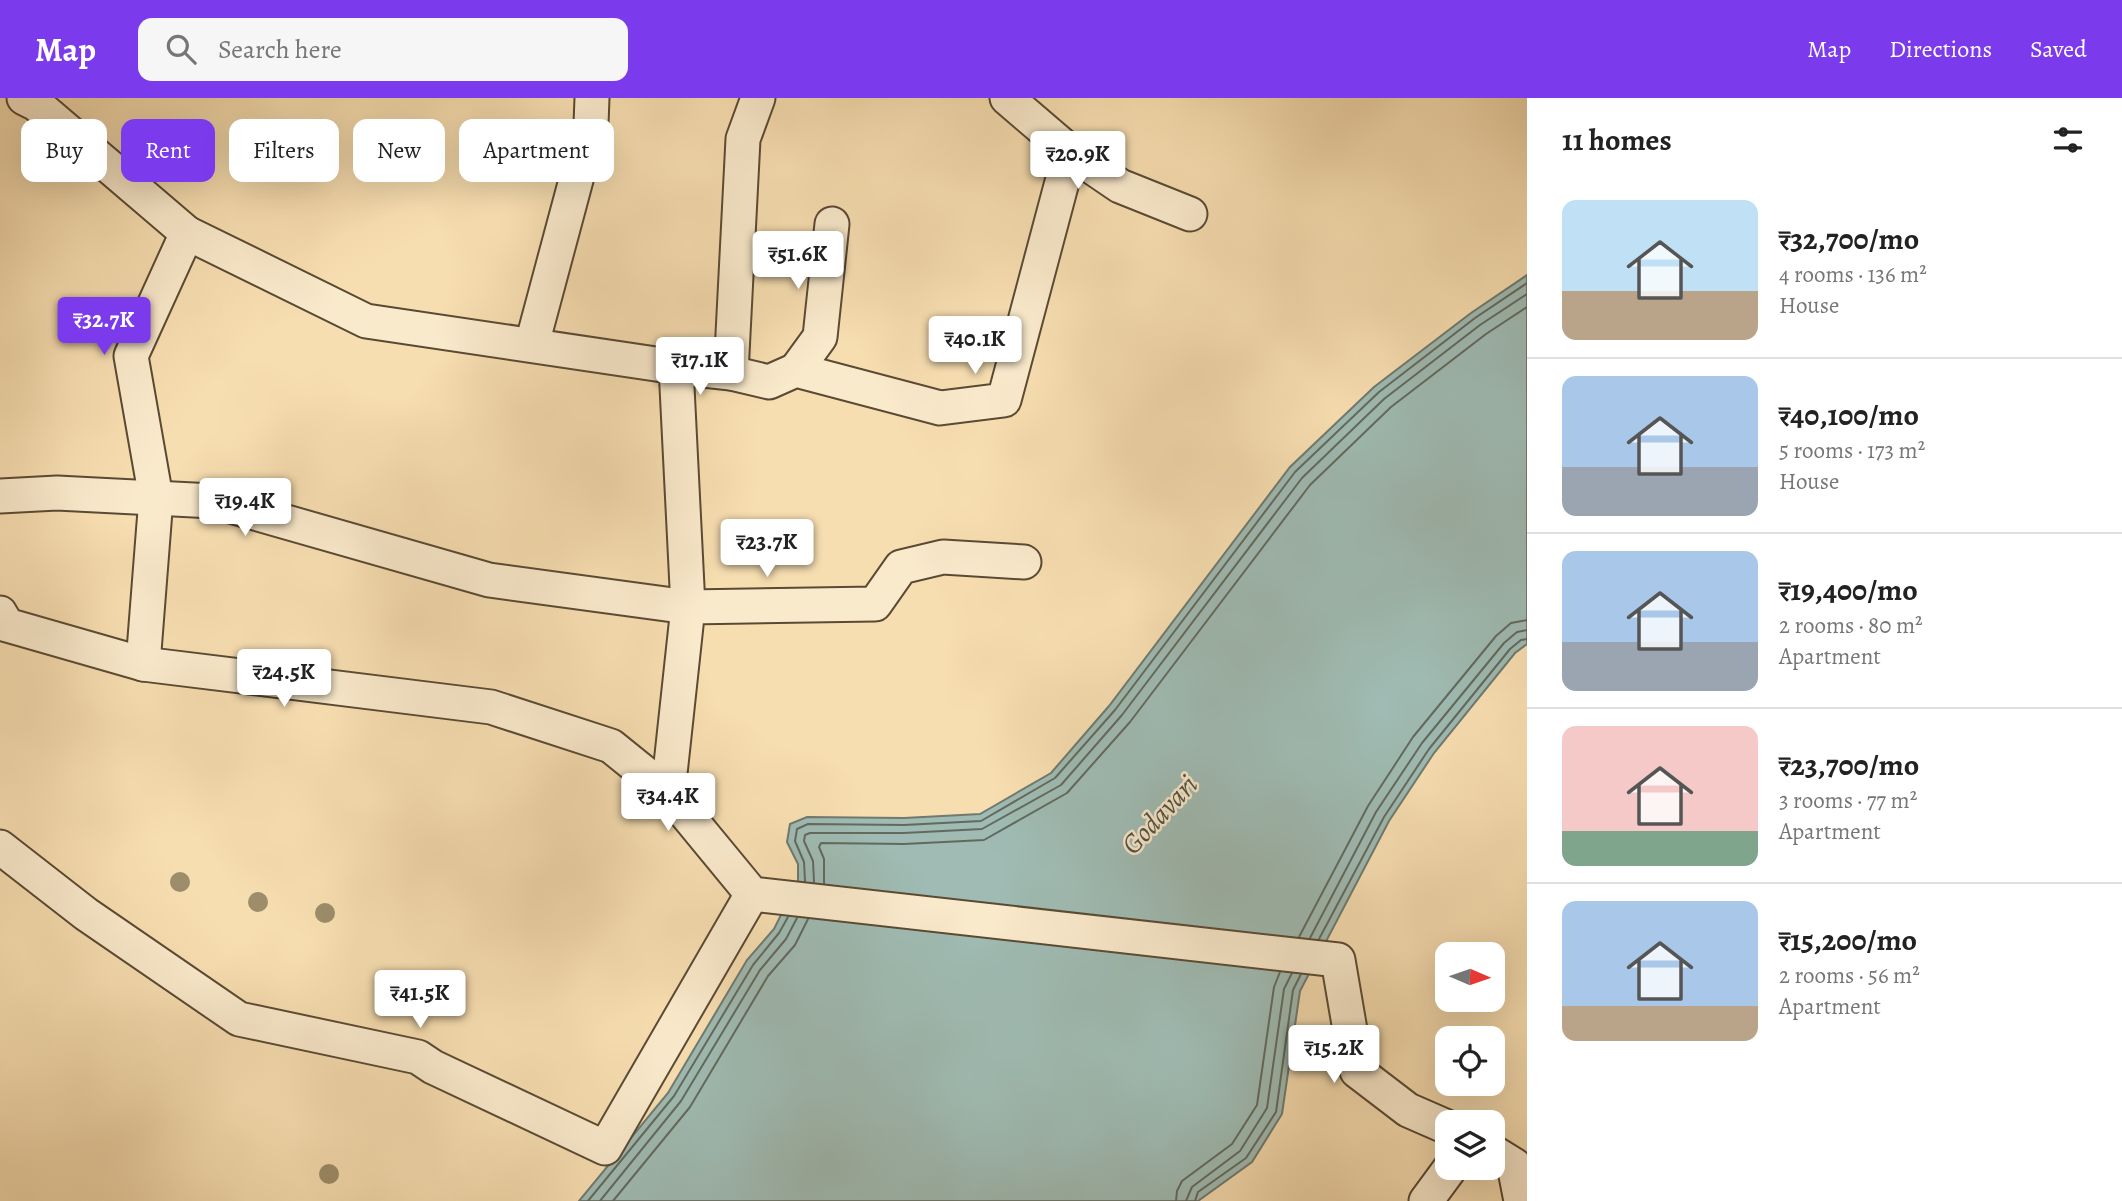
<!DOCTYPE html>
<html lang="en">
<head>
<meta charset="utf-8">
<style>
	body { margin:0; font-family:Alegreya,serif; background:#f6f6f6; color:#222; height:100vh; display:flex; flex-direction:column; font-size:26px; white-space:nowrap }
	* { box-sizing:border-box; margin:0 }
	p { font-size:23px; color:#767676 }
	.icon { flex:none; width:38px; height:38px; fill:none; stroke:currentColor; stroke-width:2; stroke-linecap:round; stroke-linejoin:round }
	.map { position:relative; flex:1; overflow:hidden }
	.drawer { display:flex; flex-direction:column; background:#fff; width:595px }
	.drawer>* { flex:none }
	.top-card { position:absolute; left:21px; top:21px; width:665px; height:63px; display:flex; gap:14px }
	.needle { width:46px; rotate:92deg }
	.fabs { position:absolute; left:1435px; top:844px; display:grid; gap:14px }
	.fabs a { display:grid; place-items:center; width:70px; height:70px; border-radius:14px; background:#fff; box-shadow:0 7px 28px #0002; font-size:35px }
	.price { position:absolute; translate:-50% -60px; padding:0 16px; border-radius:7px; background:#fff; color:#222; font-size:23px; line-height:46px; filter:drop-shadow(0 2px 4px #0008) }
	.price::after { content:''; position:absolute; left:50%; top:42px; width:21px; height:16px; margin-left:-10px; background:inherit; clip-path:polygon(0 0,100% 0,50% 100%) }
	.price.selected { background:#7c3aed; color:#fff }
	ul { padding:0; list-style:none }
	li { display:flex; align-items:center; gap:21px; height:175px; padding:0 35px }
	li+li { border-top:2px solid #e0e0e0 }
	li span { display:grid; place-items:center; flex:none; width:196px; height:140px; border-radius:14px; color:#555 }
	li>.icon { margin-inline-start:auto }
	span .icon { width:84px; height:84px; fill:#fffc; stroke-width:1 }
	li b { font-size:30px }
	h2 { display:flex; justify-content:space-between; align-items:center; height:84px; padding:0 35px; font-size:30px }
	.chip { padding:0 24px; border-radius:14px; background:#fff; box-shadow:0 7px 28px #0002; font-size:24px; line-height:63px }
	.chip.selected { background:#7c3aed; color:#fff }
	header { display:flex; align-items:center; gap:42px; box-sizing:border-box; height:98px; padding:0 35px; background:#7c3aed; color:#fff }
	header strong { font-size:33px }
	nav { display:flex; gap:38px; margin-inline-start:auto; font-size:24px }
	.search { width:490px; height:63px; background:#f6f6f6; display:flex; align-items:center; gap:18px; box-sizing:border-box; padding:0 24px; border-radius:14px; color:#767676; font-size:26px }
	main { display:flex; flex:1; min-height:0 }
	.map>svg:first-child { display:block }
</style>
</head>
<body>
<header>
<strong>Map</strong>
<div class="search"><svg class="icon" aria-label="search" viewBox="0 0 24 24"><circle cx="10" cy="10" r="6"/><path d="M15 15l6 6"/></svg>Search here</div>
<nav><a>Map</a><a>Directions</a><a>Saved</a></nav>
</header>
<main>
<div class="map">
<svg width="1527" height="1103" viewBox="0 0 1527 1103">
	<rect width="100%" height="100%" fill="#f7deb1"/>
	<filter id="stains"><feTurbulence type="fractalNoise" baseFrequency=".00286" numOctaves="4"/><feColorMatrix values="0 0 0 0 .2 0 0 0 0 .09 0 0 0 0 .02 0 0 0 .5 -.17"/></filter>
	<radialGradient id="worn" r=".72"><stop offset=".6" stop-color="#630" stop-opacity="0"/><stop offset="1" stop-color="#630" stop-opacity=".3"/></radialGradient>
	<path fill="#9fbbb3" stroke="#6f7a70" stroke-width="2" d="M1527 177V546L1515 555 1434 655 1389 723 1300 893 1282 1016 1252 1064 1198 1103H579L668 995 747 862 774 831 798 783V766L787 744 790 726 807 719 904 720 980 716 1051 675 1109 608 1290 369 1374 289 1471 215Z"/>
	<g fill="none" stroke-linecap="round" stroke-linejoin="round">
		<g stroke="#626a5f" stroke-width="2">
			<path d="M805 783 804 764 795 743 797 731 808 726 904 727 981 723 1055 680 1115 612 1295 374 1379 294 1475 220 1527 185"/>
			<path d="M814 784 813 763 804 743 805 737 810 735H904L982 731 1061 687 1122 617 1302 380 1384 301 1480 227 1527 196"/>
			<path d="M824 786V761L819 749 821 745 904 746 984 742 1067 695 1130 624 1310 387 1391 309 1486 236 1527 209"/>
			<path d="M1299 839 1368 708 1413 639 1496 538 1511 525 1527 522"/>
			<path d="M1310 840 1376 714 1422 645 1504 545 1517 534 1527 532"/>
			<path d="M1319 841 1384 719 1429 651 1510 551 1521 542 1527 541"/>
			<path d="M588 1103 674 998 753 867 779 835 788 819"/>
			<path d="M600 1103 681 1003 760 872 786 841 797 820"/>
			<path d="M613 1103 690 1009 768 878 795 847 808 821"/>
			<path d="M1176 1103 1177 1093 1182 1083 1232 1046 1257 1007 1274 889 1280 874"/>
			<path d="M1186 1103 1192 1089 1240 1053 1267 1010 1284 891 1292 875"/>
			<path d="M1195 1103 1198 1094 1246 1060 1276 1014 1293 892 1301 876"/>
		</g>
		<g stroke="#5a4a34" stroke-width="37">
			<g id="minor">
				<path d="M24 0 36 6 187 135 366 223 676 269 688 509 668 694"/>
				<path d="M1007 0 1070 54 1120 88 1190 116"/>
				<path d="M532 246 591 26 592 0"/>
				<path d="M676 269 731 275 769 284 796 272 940 310 1004 302 1070 54"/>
				<path d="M796 272 820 239 832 126"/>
				<path d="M731 275 743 41 758 0"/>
				<path d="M0 398 57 395 213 403 489 482 688 509 875 506 901 469 943 459 1024 464"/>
				<path d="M0 515 7 527 143 566 491 609 611 648 668 694 752 796 1338 862 1357 973 1408 1012 1447 1029"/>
				<path d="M143 566 156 400 131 258 187 135"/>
				<path d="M0 749 86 816 239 921 418 959 433 969 605 1050 752 796"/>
				<path d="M1493 1054 1514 1067 1521 1103"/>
				<path d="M1426 1103 1451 1069"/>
			</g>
		</g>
		<use href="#minor" stroke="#faeacc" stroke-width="33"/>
	</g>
	<g fill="#9d8d6b">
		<circle cx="180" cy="784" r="10"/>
		<circle cx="258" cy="804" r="10"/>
		<circle cx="325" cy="815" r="10"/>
		<circle cx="329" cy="1076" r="10"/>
	</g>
	<g text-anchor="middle" stroke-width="5" stroke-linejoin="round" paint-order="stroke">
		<g font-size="28" font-style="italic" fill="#505246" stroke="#faeacc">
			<text transform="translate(1159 716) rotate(-47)" y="10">Godavari</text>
		</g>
	</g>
	<rect width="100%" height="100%" filter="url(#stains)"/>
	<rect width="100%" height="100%" fill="url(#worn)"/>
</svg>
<div class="fabs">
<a><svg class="needle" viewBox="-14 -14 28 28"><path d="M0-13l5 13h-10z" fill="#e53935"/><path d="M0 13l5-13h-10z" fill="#767676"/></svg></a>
<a><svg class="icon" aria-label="locate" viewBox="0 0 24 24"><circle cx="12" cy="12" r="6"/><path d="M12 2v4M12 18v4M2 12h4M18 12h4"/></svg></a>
<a><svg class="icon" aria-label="layers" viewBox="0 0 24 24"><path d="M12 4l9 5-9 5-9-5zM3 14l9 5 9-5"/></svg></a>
</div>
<b class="price" style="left:1078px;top:93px">₹20.9K</b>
<b class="price" style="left:798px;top:193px">₹51.6K</b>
<b class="price selected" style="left:104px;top:259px">₹32.7K</b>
<b class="price" style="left:975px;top:278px">₹40.1K</b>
<b class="price" style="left:700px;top:299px">₹17.1K</b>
<b class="price" style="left:245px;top:440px">₹19.4K</b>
<b class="price" style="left:767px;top:481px">₹23.7K</b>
<b class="price" style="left:284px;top:611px">₹24.5K</b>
<b class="price" style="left:668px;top:735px">₹34.4K</b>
<b class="price" style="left:420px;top:932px">₹41.5K</b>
<b class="price" style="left:1334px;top:987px">₹15.2K</b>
<div class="top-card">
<a class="chip">Buy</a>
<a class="chip selected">Rent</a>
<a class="chip">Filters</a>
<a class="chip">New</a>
<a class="chip">Apartment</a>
</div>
</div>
<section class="drawer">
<h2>11 homes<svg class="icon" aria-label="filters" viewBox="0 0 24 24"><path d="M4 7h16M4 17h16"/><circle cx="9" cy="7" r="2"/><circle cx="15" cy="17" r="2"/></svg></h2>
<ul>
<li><span style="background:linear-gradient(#bfe0f5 65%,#b9a48a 0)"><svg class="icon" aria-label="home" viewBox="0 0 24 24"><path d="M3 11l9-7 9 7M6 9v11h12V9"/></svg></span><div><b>₹32,700/mo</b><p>4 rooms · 136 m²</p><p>House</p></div></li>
<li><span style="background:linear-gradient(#a9c7e8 65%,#9aa5b1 0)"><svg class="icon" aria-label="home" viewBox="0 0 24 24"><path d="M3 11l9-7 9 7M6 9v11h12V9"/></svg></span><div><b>₹40,100/mo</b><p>5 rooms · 173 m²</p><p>House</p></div></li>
<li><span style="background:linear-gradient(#a9c7e8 65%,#9aa5b1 0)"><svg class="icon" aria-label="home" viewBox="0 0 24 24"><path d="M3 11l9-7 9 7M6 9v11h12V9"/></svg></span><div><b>₹19,400/mo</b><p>2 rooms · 80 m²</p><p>Apartment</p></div></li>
<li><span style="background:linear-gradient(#f6c9c9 75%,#7fa58c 0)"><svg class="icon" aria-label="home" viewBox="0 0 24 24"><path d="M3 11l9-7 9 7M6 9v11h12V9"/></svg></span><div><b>₹23,700/mo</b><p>3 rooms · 77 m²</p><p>Apartment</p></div></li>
<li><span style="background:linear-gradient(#a9c7e8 75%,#b9a48a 0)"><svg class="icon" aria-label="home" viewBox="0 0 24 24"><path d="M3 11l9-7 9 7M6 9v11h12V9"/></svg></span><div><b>₹15,200/mo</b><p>2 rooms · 56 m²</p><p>Apartment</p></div></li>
</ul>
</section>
</main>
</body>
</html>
